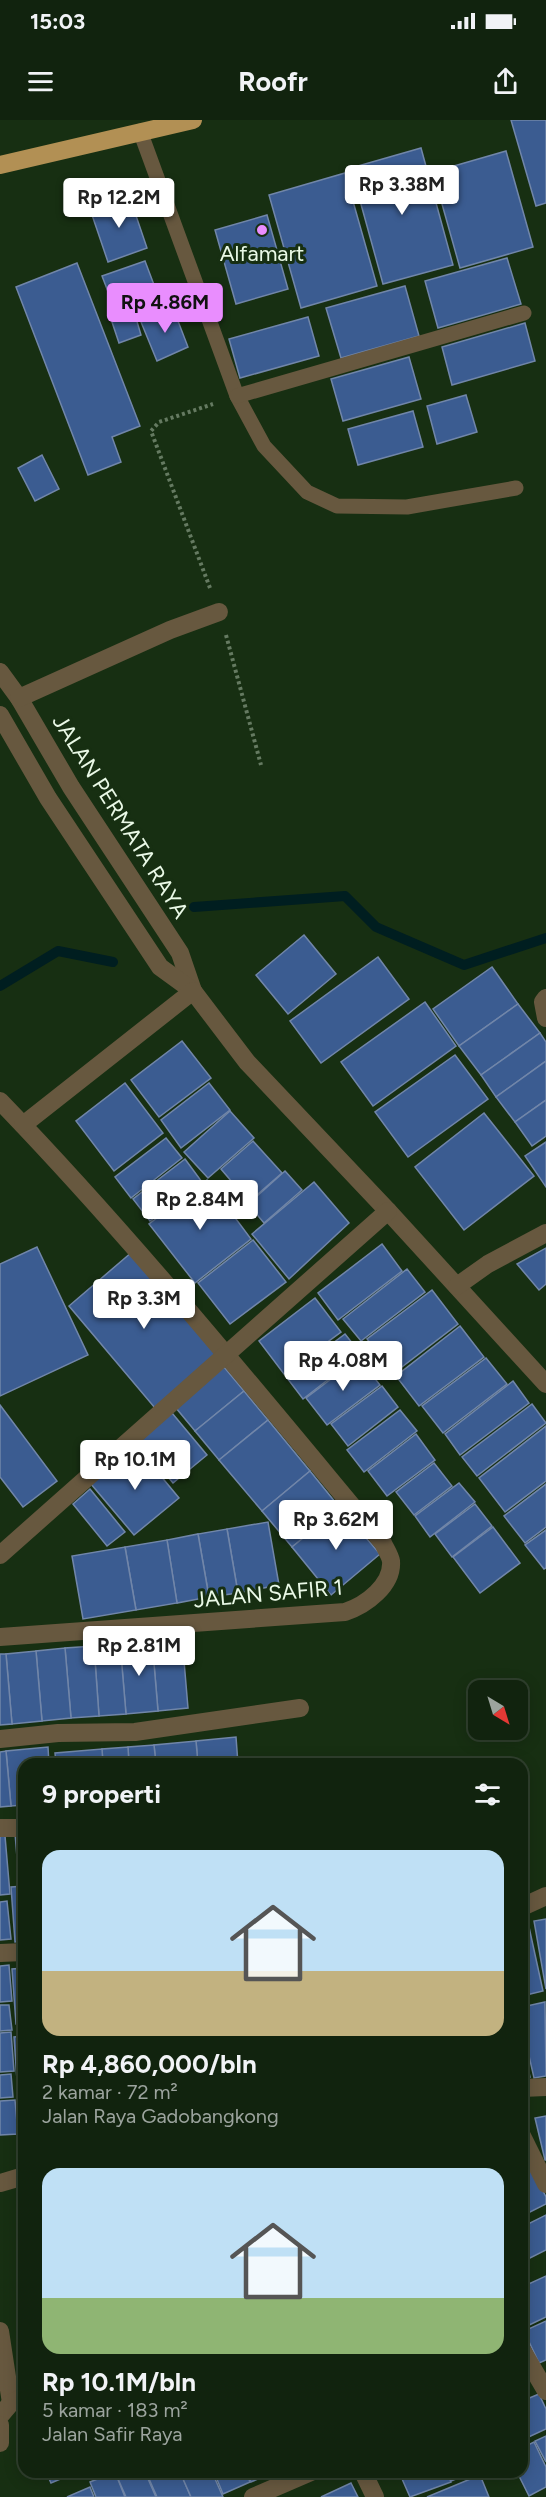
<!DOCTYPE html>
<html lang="id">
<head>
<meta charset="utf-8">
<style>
	body { margin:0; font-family:Figtree,sans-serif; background:#1a2b17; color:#f1f3f6; height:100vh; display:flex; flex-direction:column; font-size:22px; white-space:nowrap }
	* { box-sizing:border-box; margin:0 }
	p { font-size:20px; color:#9ca49e }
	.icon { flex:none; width:33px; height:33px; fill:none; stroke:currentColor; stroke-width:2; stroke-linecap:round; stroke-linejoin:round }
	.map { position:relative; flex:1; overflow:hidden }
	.drawer { position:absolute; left:18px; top:1638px; width:510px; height:720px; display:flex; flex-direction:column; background:#11230e; border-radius:18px; box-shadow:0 3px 15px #0003,0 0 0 2px #30402e }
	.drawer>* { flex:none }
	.needle { width:39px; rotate:142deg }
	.tools { position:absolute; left:468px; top:1560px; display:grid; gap:12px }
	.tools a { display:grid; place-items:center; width:60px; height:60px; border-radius:12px; background:#11230e; box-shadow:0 3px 15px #0003,0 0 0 2px #30402e; font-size:30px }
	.price { position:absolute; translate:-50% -51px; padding:0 14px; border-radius:6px; background:#fff; color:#222; font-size:20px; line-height:39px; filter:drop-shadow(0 2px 3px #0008) }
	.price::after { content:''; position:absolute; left:50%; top:36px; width:18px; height:14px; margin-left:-9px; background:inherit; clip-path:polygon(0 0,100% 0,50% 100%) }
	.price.active { background:#e98dfe; color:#111 }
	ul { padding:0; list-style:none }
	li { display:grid; align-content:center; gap:12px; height:318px; padding:0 24px }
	li span { display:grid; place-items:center; height:186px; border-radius:18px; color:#555 }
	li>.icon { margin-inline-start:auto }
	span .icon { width:108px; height:108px; fill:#fffc; stroke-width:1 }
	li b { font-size:26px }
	h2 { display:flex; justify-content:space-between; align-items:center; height:72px; padding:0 24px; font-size:26px }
	.status { display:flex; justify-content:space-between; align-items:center; height:42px; padding:0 30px; background:#11230e; direction:ltr }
	.status svg { height:16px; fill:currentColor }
	header { display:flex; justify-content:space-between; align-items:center; height:78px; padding:0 24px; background:#11230e; font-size:27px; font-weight:700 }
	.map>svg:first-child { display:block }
</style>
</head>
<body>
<div class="status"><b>15:03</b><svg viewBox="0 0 49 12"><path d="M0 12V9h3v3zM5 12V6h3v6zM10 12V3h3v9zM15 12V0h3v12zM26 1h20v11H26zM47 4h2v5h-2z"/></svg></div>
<header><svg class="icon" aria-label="menu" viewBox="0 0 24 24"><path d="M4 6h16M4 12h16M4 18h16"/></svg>Roofr<svg class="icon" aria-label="share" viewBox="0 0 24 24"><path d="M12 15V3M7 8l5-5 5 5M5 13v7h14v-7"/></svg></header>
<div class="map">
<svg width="546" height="2377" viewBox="0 0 546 2377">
	<rect width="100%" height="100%" fill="#172f12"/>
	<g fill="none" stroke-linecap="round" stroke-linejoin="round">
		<g stroke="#001e20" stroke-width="10">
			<path d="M194 787 345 776 376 807 464 845 546 818"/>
			<path d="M0 866 58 831 113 842"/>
		</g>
	</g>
	<g fill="#3b5c91" stroke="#7186a9" stroke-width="1.5">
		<path d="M511 0H546V83L536 86Z"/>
		<path d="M421 28 453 145 383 164 351 48Z"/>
		<path d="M506 31 533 127 460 148 433 52Z"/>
		<path d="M345 53 377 166 301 188 269 75Z"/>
		<path d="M129 75 147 128 108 142 90 89Z"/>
		<path d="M267 95 288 169 236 184 215 110Z"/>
		<path d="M507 138 521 184 438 208 425 161Z"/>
		<path d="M145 141 162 186 142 193 136 179 114 187 102 156Z"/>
		<path d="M77 143 140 306 112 317 121 342 88 355 16 167Z"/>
		<path d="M405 166 419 216 341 238 326 188Z"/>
		<path d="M133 188 141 215 119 223 110 196Z"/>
		<path d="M173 188 188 227 157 241 141 202Z"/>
		<path d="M308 197 319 236 240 258 229 219Z"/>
		<path d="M525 203 535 241 452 265 442 227Z"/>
		<path d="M409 237 421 279 343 301 331 259Z"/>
		<path d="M466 275 477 312 437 324 427 286Z"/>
		<path d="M413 291 423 327 358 345 348 309Z"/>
		<path d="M42 335 59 369 35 381 18 348Z"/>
		<path d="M304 815 336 854 288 894 256 855Z"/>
		<path d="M378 837 409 879 321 943 290 901Z"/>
		<path d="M492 847 518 884 459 926 433 889Z"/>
		<path d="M425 882 456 926 373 986 341 942Z"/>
		<path d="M518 884 540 913 481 955 459 926Z"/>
		<path d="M540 913 546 922V941L496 977 481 955Z"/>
		<path d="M182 921 211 958 159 997 131 960Z"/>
		<path d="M455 935 488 979 408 1037 375 992Z"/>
		<path d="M546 941V980L515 1002 496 977Z"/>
		<path d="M125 963 163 1013 114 1051 76 1001Z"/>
		<path d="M209 963 230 990 181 1028 161 1000Z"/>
		<path d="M546 980V1016L532 1026 515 1002Z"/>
		<path d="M230 991 254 1018 208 1058 184 1032Z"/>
		<path d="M484 993 534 1056 464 1110 415 1047Z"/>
		<path d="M166 1018 182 1038 131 1078 115 1057Z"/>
		<path d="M253 1021 282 1053 249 1082 221 1049Z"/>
		<path d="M546 1022V1067L525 1036Z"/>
		<path d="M185 1039 202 1062 150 1101 133 1079Z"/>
		<path d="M285 1051 302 1070 264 1103 248 1084Z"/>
		<path d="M207 1060 251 1119 195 1163 149 1104Z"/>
		<path d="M314 1062 349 1103 289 1159 252 1114Z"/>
		<path d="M253 1120 286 1162 230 1204 198 1163Z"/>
		<path d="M382 1124 402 1151 338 1200 318 1173Z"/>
		<path d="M37 1127 88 1235 0 1276V1144Z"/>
		<path d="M546 1128V1164L539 1170 517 1144Z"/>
		<path d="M132 1132 219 1235 155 1288 69 1186Z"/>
		<path d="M407 1149 425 1172 361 1221 343 1199Z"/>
		<path d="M432 1170 458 1204 394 1253 367 1219Z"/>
		<path d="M315 1178 341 1212 284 1254 259 1221Z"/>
		<path d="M460 1206 484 1237 419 1286 396 1256Z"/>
		<path d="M345 1214 361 1234 303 1279 287 1258Z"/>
		<path d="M359 1238 380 1265 327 1305 306 1278Z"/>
		<path d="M486 1238 507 1264 443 1313 422 1286Z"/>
		<path d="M224 1247 244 1271 195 1311 176 1288Z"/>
		<path d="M513 1261 529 1283 460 1335 445 1314Z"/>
		<path d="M382 1266 398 1287 348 1326 331 1304Z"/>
		<path d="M244 1271 268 1300 219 1340 195 1311Z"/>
		<path d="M532 1284 546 1303 477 1356 462 1337Z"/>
		<path d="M0 1285 57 1361 23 1387 0 1357Z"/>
		<path d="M400 1290 417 1311 364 1352 347 1330Z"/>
		<path d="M172 1293 207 1335 173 1363 138 1321Z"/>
		<path d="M268 1300 310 1351 262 1391 219 1340Z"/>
		<path d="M546 1306V1361L505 1392 479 1358Z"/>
		<path d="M416 1314 435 1340 387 1376 368 1351Z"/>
		<path d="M136 1326 179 1378 134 1415 91 1364Z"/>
		<path d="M434 1343 452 1366 414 1395 396 1372Z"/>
		<path d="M310 1351 340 1388 292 1427 262 1391Z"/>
		<path d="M459 1363 475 1382 430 1417 415 1396Z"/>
		<path d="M546 1364V1407L525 1423 504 1396Z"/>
		<path d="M90 1369 125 1412 107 1426 73 1384Z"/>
		<path d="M475 1384 492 1406 452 1437 435 1414Z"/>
		<path d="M340 1388 380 1434 331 1475 292 1427Z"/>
		<path d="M268 1402 279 1465 238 1473 227 1409Z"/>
		<path d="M493 1407 520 1443 480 1473 453 1437Z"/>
		<path d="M227 1409 238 1473 209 1477 198 1414Z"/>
		<path d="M546 1410V1448L544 1449 525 1425Z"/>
		<path d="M198 1414 209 1477 177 1483 167 1420Z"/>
		<path d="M167 1420 177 1483 136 1490 125 1427Z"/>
		<path d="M125 1427 136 1490 83 1499 72 1436Z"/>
		<path d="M182 1517 188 1588 158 1591 152 1520Z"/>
		<path d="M152 1520 158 1591 126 1594 120 1523Z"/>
		<path d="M120 1523 126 1594 99 1596 94 1526Z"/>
		<path d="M94 1526 99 1596 71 1598 65 1528Z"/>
		<path d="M65 1528 71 1598 42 1601 36 1531Z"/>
		<path d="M36 1531 42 1601 12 1604 6 1534Z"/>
		<path d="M0 1534H6L12 1604 0 1605Z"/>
		<path d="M236 1617 238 1644H198L196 1621Z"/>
		<path d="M196 1621 198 1644H156L154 1625Z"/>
		<path d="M154 1625 156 1644H129L128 1627Z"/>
		<path d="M48 1627 49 1644H24V1685L11 1686 6 1631Z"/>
		<path d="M128 1627 129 1644H103L102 1629Z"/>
		<path d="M102 1629 103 1644H56L55 1633Z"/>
		<path d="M6 1631 11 1686 0 1687V1632Z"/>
		<path d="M24 1712V1762H19L15 1713Z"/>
		<path d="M0 1716H5L10 1774 0 1775Z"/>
		<path d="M24 1766V1821L15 1822 11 1767Z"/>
		<path d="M7 1781 11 1819 0 1820V1782Z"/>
		<path d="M546 1799V1869L534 1801Z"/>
		<path d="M529 1807 543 1871 522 1876V1809Z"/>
		<path d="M9 1845 12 1881 0 1882V1846Z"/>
		<path d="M24 1848V1903L16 1904 12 1849Z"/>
		<path d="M545 1882 546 1956 534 1958 522 1905V1887Z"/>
		<path d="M0 1885H9L12 1910 0 1911Z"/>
		<path d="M11 1912 14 1951 0 1952V1913Z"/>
		<path d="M24 1916V1960H17L14 1917Z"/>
		<path d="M522 1920 530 1957 522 1958Z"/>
		<path d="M11 1954 13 1977 0 1978V1955Z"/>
		<path d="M15 1980 18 2014 0 2015V1981Z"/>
		<path d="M546 1996V2040H545L535 1998Z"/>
		<path d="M531 2047 546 2077V2084L522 2096V2051Z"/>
		<path d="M546 2095V2130L522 2142V2107Z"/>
		<path d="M546 2156V2197L523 2208 522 2167Z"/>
		<path d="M546 2201V2240L539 2243 524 2211Z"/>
		<path d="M539 2274 546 2289V2309L522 2320V2281Z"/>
		<path d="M546 2316V2342L535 2321Z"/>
		<path d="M534 2322 546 2347V2367L529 2376 517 2352H522V2328Z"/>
		<path d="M46 2352H77L51 2363Z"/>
		<path d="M115 2352 125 2377H96L90 2362Z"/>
		<path d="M115 2352H145L156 2377H126Z"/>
		<path d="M146 2352H180L191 2377H157Z"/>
		<path d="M180 2352H212L223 2377H191Z"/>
		<path d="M214 2352H246L250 2362 223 2374Z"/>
		<path d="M247 2352H274L251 2362Z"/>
		<path d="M399 2352H447L451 2362 410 2377Z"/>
		<path d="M447 2352H473L451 2361Z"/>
		<path d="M480 2355 489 2377H427Z"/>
		<path d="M351 2363 358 2377H321Z"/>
		<path d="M90 2367 94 2377H67Z"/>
	</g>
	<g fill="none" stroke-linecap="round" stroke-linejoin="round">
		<g stroke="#657a61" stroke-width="4" stroke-dasharray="3 3" stroke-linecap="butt">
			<path d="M210 468 151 311 159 302 213 284"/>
			<path d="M226 515 261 645"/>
		</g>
		<g stroke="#67583f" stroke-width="15">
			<path d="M140 11 237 276 264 326 307 372 337 386 407 387 516 368"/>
			<path d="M237 276 524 193"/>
		</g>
		<g stroke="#67583f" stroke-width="18">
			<path d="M0 552 19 578 71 667 180 833 193 871"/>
			<path d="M19 578 170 510 219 492"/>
			<path d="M0 595 48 678 160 847 193 871 247 942 388 1091 546 1264"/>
			<path d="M546 878 543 882 546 898"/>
			<path d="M0 981C135 1121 258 1273 383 1423 385 1428 390 1435 391 1441 393 1465 366 1485 345 1492L0 1517"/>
			<path d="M23 1005 193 871"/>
			<path d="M457 1166 488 1144 546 1113"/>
			<path d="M0 1435 388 1091"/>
			<path d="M0 1619 58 1613 135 1612 300 1588"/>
			<path d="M0 1708H24"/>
			<path d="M522 1787 546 1776"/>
			<path d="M0 1833 24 1832"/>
			<path d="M522 1968 546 1967"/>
			<path d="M522 2016 546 2064"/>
			<path d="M0 2063 24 2056"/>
			<path d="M0 2211 11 2283"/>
			<path d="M522 2230 546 2271"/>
			<path d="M0 2296 11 2283 24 2277"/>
			<path d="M0 2305V2323"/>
			<path d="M363 2352 375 2377"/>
			<path d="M253 2377 311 2352"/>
		</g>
		<path stroke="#b29054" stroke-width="18" d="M0 45 193 0"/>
	</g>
	<circle fill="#e98dfe" stroke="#172f12" stroke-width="2" cx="262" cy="110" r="6"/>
	<g text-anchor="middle" stroke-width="6" stroke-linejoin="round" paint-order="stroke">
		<g font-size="22" fill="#eaf9e7" stroke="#172f12">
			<text x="262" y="141">Alfamart</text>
		</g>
		<g font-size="22" fill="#eaf9e7" stroke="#172f12">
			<text transform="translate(121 696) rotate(58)" y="8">JALAN PERMATA RAYA</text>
			<text transform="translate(268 1473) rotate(-5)" y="8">JALAN SAFIR 1</text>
		</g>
	</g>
</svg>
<div class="tools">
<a><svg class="needle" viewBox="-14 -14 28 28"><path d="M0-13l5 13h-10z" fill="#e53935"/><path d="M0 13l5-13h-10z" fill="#9ca49e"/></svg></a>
</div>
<b class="price" style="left:402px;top:96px">Rp 3.38M</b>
<b class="price" style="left:119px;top:109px">Rp 12.2M</b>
<b class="price active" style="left:165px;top:214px">Rp 4.86M</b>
<b class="price" style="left:200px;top:1111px">Rp 2.84M</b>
<b class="price" style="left:144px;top:1210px">Rp 3.3M</b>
<b class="price" style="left:343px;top:1272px">Rp 4.08M</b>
<b class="price" style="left:135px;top:1371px">Rp 10.1M</b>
<b class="price" style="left:336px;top:1431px">Rp 3.62M</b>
<b class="price" style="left:139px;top:1557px">Rp 2.81M</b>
<section class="drawer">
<h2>9 properti<svg class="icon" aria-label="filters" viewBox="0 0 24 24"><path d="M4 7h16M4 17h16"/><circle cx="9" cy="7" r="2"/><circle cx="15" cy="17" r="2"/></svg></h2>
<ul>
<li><span style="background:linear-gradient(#bfe0f5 65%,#c2b280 0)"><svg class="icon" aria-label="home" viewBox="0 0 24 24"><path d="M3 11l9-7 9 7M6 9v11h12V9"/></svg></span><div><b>Rp 4,860,000/bln</b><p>2 kamar · 72 m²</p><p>Jalan Raya Gadobangkong</p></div></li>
<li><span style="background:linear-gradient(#bfe0f5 70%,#8fb573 0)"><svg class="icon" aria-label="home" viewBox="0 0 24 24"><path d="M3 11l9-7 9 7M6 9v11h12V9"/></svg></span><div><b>Rp 10.1M/bln</b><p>5 kamar · 183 m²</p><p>Jalan Safir Raya</p></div></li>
</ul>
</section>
</div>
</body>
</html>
